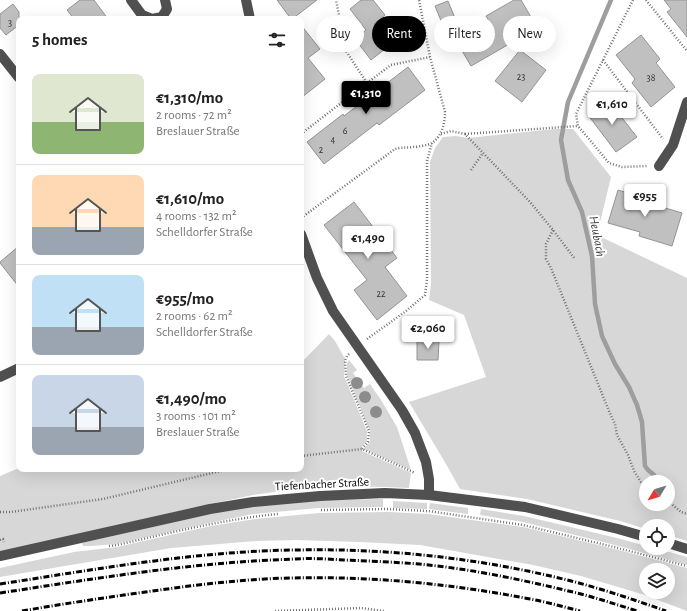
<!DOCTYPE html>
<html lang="en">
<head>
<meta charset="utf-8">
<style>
	body { margin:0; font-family:"Alegreya Sans",sans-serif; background:#f6f6f6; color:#222; height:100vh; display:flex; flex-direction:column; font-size:15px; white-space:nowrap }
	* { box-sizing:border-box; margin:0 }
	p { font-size:13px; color:#767676 }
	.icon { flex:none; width:22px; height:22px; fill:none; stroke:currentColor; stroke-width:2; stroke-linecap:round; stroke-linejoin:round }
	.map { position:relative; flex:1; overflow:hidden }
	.side { position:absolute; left:16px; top:16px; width:288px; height:456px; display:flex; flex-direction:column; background:#fff; border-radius:8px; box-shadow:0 4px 16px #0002 }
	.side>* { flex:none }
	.banner { position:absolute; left:316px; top:16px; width:311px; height:36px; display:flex; gap:8px }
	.needle { width:26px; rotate:232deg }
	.controls { position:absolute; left:639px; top:475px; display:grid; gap:8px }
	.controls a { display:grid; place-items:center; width:36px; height:36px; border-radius:50%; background:#fff; box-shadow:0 4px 16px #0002; font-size:20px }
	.price { position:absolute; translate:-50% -34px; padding:0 9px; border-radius:4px; background:#fff; color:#222; font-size:13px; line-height:26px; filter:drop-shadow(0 1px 2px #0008) }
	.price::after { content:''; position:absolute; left:50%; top:24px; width:12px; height:9px; margin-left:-6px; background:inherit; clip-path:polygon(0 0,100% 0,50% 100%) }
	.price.selected { background:#000; color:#fff }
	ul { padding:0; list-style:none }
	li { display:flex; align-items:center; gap:12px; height:100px; padding:0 16px }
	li+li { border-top:1px solid #e0e0e0 }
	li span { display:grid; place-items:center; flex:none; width:112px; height:80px; border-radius:8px; color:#555 }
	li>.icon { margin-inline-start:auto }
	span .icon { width:48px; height:48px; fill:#fffc; stroke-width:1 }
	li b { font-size:17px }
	h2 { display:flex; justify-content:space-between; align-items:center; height:48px; padding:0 16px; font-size:17px }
	.pill { padding:0 14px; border-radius:18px; background:#fff; box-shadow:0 4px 16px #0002; font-size:14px; line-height:36px }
	.pill.selected { background:#000; color:#fff }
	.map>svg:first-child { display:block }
</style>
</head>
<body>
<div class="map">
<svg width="687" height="611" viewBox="0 0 687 611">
	<rect width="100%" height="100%" fill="#fff"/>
	<g fill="#d7d7d7" fill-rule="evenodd">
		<path d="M554 129H573L611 177 597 235 687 278V541L668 535V526H646V529L620 521 527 499 460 489 446 464 409 402 486 377 464 315 429 300 431 284 430 162 435 148 443 137 456 136 468 138ZM646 482H668V504H646Z"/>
		<path d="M329 334 335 341 345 359 344 376 367 431V441L361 448 362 451 411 473 409 488 385 487 321 486 253 495 210 504 0 552V476L19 468V469H301V363Z"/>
		<path d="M349 360 357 370 353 373 364 388 370 384 381 400 397 427 411 470 364 449 370 442V431L347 375V363Z"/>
		<path d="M383 499V507L318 508 253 514 209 523 116 544 92 546H83L82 543 212 513 254 506 321 500Z"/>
		<path d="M393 501 427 503V509L393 508Z"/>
		<path d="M430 503 468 508V514L429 509Z"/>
		<path d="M481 509 524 516 617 538 646 546V548H655L687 557V565L615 545 523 522 480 515Z"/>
		<path d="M388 512 428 514 523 527 615 549 687 568V611L645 595 581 576 533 565 420 545 359 542 296 540 257 541 171 548 0 577V568L74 552 117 547 211 526 255 519 319 513ZM646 570H668V592H646Z"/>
	</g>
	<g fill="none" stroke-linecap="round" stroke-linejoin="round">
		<path stroke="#9e9e9e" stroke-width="4.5" d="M611 0 568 102 561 140 568 180 582 212 592 256 595 304 602 336 615 364 629 387 637 405 642 422 645 466 648 470 654 475"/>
	</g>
	<g fill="#c0c0c0" stroke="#949494">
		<path d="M80 0H94L108 19H74L67 10Z"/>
		<path d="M277 0H317L292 19H291Z"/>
		<path d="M361 0H373L385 15 374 24 390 45 371 60 355 39 366 30 350 9Z"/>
		<path d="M514 0H521L535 24 507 40 511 43 471 66 455 39 488 19 486 16Z"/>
		<path d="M664 0H687V37L667 12 671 9Z"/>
		<path d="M448 1 457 23 444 28 435 6Z"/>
		<path d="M13 4 19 12V25L6 35 0 28V14Z"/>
		<path d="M301 25 320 49 308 58 325 79 301 98Z"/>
		<path d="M641 35 660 59 656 63 675 87 651 107 632 83 635 79 616 55Z"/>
		<path d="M520 50 546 70 522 102 495 81Z"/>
		<path d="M408 67 425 90 379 125 377 123 324 164 307 142 343 114 344 116Z"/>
		<path d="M608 100 637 137 616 152 588 115Z"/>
		<path d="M618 190 650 200 649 203 682 213 672 246 639 236 640 232 608 223Z"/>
		<path d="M354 202 397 258 385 267 407 296 377 320 354 290 367 280 324 225Z"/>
		<path d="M19 246V287L0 263V262Z"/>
		<path d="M417 339 439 340 438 360H417Z"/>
	</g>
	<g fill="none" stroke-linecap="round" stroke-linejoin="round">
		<g stroke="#727272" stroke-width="2.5" stroke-dasharray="1 2" stroke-linecap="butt">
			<path d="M633 0 576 114 578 126 609 163 622 167 647 166"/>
			<path d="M646 0 687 51"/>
			<path d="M603 60 663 139"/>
			<path d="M367 83 391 65 430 57"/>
			<path d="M301 134 367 83 346 51 336 0"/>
			<path d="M441 134 451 131 465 134 530 202 553 230 575 259"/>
			<path d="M465 134 578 126"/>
			<path d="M471 170 483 153"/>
			<path d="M301 218 395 149C402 147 407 148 414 147 418 147 429 145 432 143 442 136 445 123 445 112L430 57 419 0"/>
			<path d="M553 230 546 244V259L551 268 609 411 615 424 617 435 628 455 634 471 641 482 646 485"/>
			<path d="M367 339 406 311 425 295 427 279V161L432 143"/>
			<path d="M349 354 347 356 345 361 346 376 369 431 368 442 362 449"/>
			<path d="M301 456 362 449 415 473"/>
			<path d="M668 501 681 512 687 514"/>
			<path d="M321 510 387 509 428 511 523 525 614 547 687 566"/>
			<path d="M0 512H11L103 499 229 469"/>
			<path d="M0 540 3 539 4 542"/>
			<path d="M109 546 117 545C170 533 224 519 278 514"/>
			<path d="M275 611 361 608 384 611"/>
		</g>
		<g stroke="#505050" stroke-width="10">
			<path d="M131 0 142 15 152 19 162 17 167 9 165 0"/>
			<path d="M246 0 250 19"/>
			<path d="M0 54 19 78"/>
			<path d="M659 166 673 145 687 102"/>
			<path d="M301 234 317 278 333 311 402 410 415 433 426 462 429 479V495"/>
			<path d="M0 377 19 368"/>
			<path d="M668 543 687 549"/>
			<path d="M0 556 210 509 253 502 320 496 385 493 429 495 525 507 618 529 646 537"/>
		</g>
		<g stroke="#000" stroke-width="3" stroke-dasharray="6 2 1 2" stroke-linecap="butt">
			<path d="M0 584C98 569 197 551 297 550 391 548 487 559 579 583 608 591 638 601 666 611"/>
			<path d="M0 593C98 578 196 562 296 559 312 558 328 559 344 560 369 561 394 562 419 564 473 569 528 581 581 594 600 599 618 605 637 611"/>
			<path d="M22 611C56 605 90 600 124 595 180 587 236 579 292 578 372 576 452 584 530 599 547 602 564 607 580 611"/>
		</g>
	</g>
	<g fill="#8c8c8c">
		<circle cx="357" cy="383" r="6"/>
		<circle cx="365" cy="397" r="6"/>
		<circle cx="376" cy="412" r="6"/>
	</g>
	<g text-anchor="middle" stroke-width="4" stroke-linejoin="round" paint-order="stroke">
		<g font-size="10" fill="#303030">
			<text x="10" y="26">3</text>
			<text x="521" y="80">23</text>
			<text x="651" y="81">38</text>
			<text x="345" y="134">6</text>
			<text x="333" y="143">4</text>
			<text x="321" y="153">2</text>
			<text x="381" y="297">22</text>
		</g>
		<g font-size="12" fill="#000" stroke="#fff">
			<text transform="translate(322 484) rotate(-3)" y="4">Tiefenbacher Straße</text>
		</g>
		<g font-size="13" font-style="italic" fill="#3f3f3f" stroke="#fff">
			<text transform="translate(598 236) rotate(79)" y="5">Heubach</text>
		</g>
	</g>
</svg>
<div class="controls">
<a><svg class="needle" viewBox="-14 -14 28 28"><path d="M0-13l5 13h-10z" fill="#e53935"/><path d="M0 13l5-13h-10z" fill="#767676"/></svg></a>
<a><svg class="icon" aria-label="locate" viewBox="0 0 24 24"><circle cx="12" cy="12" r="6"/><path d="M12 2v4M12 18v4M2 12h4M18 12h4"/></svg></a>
<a><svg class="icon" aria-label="layers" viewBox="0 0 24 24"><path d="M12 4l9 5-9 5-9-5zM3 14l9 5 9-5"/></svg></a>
</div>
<b class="price selected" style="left:366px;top:115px">€1,310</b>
<b class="price" style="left:612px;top:126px">€1,610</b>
<b class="price" style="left:645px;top:218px">€955</b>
<b class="price" style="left:368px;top:260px">€1,490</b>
<b class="price" style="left:428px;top:350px">€2,060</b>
<div class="banner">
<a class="pill">Buy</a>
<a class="pill selected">Rent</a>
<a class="pill">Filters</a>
<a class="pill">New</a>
</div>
<section class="side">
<h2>5 homes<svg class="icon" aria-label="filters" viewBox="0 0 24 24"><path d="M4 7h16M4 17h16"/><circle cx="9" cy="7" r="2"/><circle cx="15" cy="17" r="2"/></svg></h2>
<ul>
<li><span style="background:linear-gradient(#dfe7d0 60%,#8fb573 0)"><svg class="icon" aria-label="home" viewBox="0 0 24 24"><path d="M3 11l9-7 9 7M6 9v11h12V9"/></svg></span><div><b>€1,310/mo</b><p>2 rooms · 72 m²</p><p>Breslauer Straße</p></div></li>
<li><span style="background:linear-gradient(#ffd9b3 65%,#9aa5b1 0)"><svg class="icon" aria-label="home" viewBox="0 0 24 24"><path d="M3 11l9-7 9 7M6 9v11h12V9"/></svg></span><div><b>€1,610/mo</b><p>4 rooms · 132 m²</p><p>Schelldorfer Straße</p></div></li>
<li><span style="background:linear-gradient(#bfe0f5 65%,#9aa5b1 0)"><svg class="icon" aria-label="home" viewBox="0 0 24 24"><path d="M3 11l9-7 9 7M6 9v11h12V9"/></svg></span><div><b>€955/mo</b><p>2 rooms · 62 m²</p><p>Schelldorfer Straße</p></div></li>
<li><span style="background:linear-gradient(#c9d6e8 65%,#9aa5b1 0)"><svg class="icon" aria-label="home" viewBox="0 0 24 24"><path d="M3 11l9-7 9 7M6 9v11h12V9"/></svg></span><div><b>€1,490/mo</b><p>3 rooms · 101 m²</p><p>Breslauer Straße</p></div></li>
</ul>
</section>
</div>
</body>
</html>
